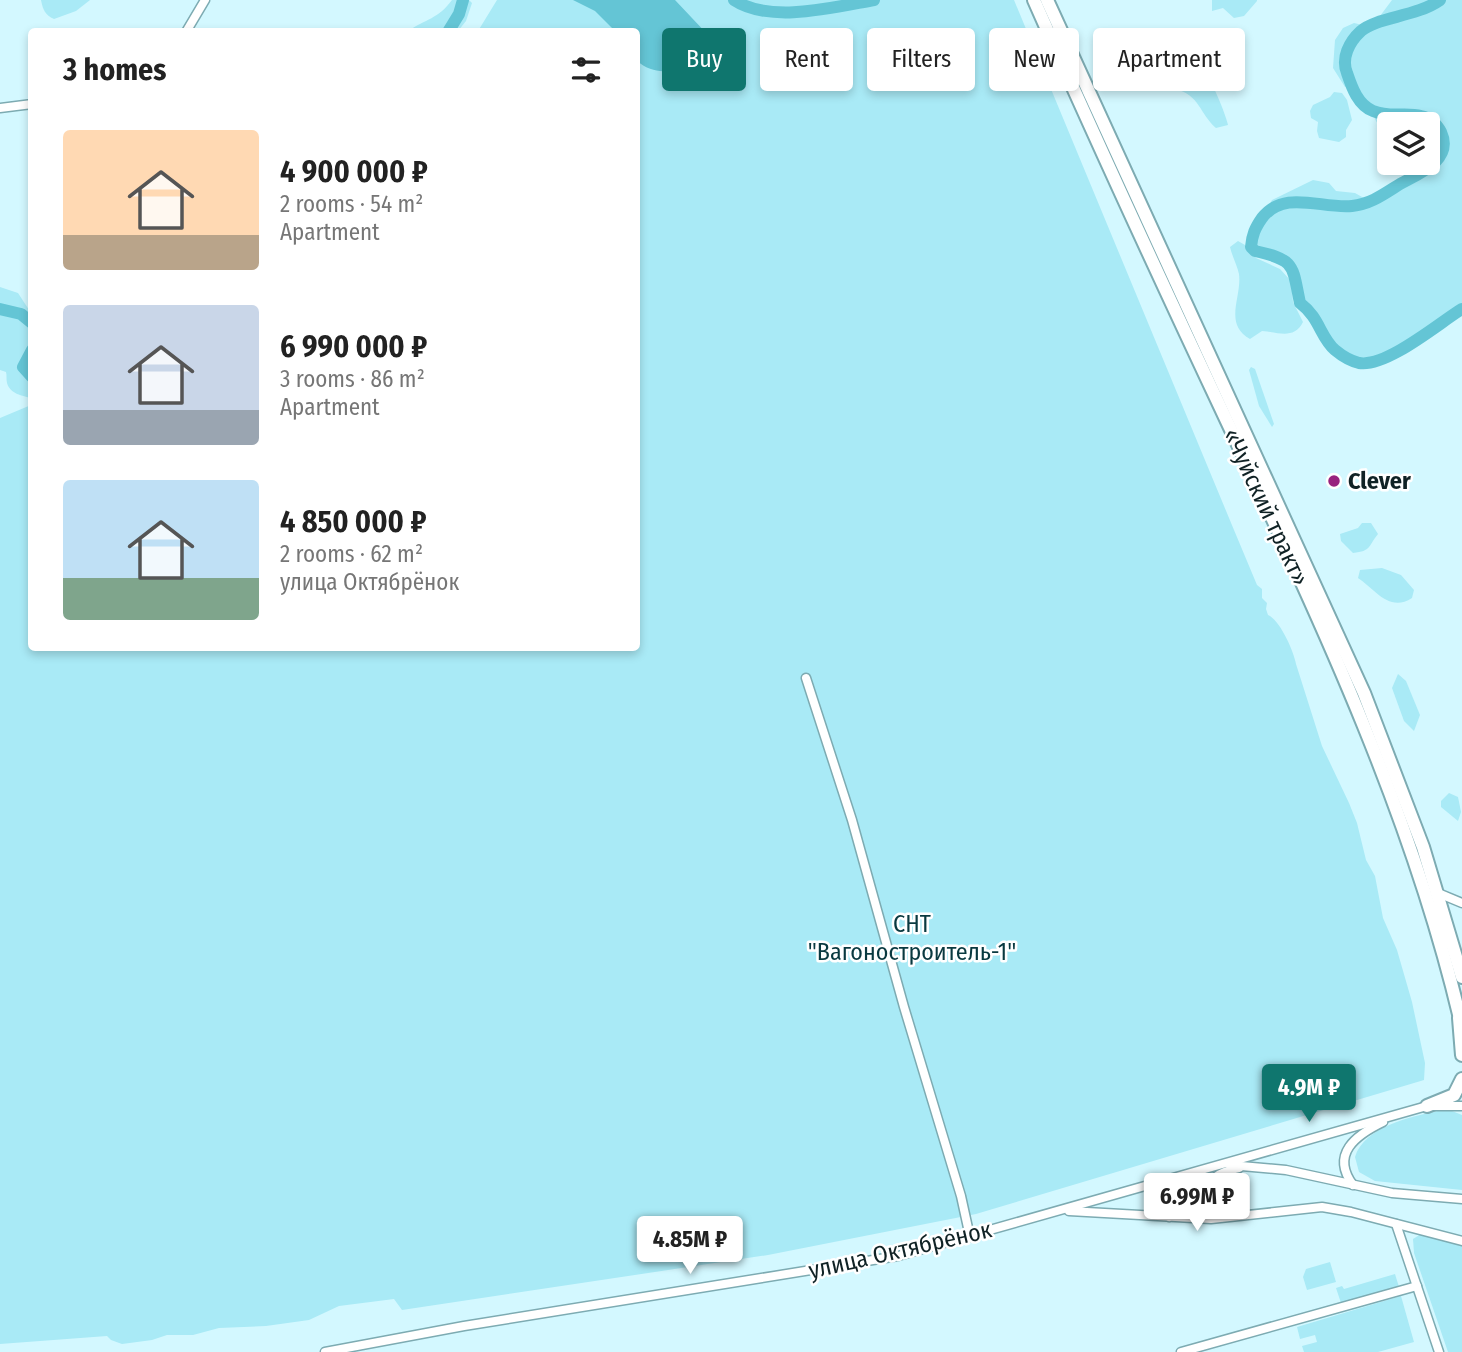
<!DOCTYPE html>
<html lang="en">
<head>
<meta charset="utf-8">
<style>
	body { margin:0; font-family:"Fira Sans Condensed",sans-serif; background:#f6f6f6; color:#222; height:100vh; display:flex; flex-direction:column; font-size:26px; white-space:nowrap }
	* { box-sizing:border-box; margin:0 }
	p { font-size:23px; color:#767676 }
	.icon { flex:none; width:38px; height:38px; fill:none; stroke:currentColor; stroke-width:2; stroke-linecap:round; stroke-linejoin:round }
	.map { position:relative; flex:1; overflow:hidden }
	.sheet { position:absolute; left:28px; top:28px; width:612px; height:623px; display:flex; flex-direction:column; background:#fff; border-radius:7px; box-shadow:0 4px 10px #0003 }
	.sheet>* { flex:none }
	.guide { position:absolute; left:662px; top:28px; width:665px; height:63px; display:flex; gap:14px }
	.buttons { position:absolute; left:1377px; top:112px; display:grid; gap:14px }
	.buttons a { display:grid; place-items:center; width:63px; height:63px; border-radius:7px; background:#fff; box-shadow:0 4px 10px #0003; font-size:35px }
	.price { position:absolute; translate:-50% -60px; padding:0 16px; border-radius:7px; background:#fff; color:#222; font-size:23px; line-height:46px; filter:drop-shadow(0 2px 4px #0008) }
	.price::after { content:''; position:absolute; left:50%; top:42px; width:21px; height:16px; margin-left:-10px; background:inherit; clip-path:polygon(0 0,100% 0,50% 100%) }
	.price.on { background:#0f766e; color:#fff }
	ul { padding:0; list-style:none }
	li { display:flex; align-items:center; gap:21px; height:175px; padding:0 35px }
	li span { display:grid; place-items:center; flex:none; width:196px; height:140px; border-radius:7px; color:#555 }
	li>.icon { margin-inline-start:auto }
	span .icon { width:84px; height:84px; fill:#fffc; stroke-width:1 }
	li b { font-size:30px }
	h2 { display:flex; justify-content:space-between; align-items:center; height:84px; padding:0 35px; font-size:30px }
	.chip { padding:0 24px; border-radius:7px; background:#fff; box-shadow:0 4px 10px #0003; font-size:24px; line-height:63px }
	.chip.on { background:#0f766e; color:#fff }
	.map>svg:first-child { display:block }
</style>
</head>
<body>
<div class="map">
<svg width="1462" height="1352" viewBox="0 0 1462 1352">
	<rect width="100%" height="100%" fill="#d3f8ff"/>
	<g fill="#a9eaf6">
		<path d="M41 0H90L76 11 54 19C45 15 43 10 41 0Z"/>
		<path d="M452 0H469L472 3 466 21 458 31H408C426 19 438 19 452 0Z"/>
		<path d="M497 0H1014L1234 530 1257 585 1262 589V598L1267 603 1266 609 1268 615C1280 620 1294 652 1296 664L1322 746 1349 803 1357 823 1366 860 1375 876 1383 918 1397 950 1412 1002 1425 1063 1424 1080 976 1214 768 1255 402 1310 394 1299 339 1306 309 1320 266 1326 219 1328 193 1335H167L152 1340 122 1344 111 1340 107 1336 0 1344V418L31 405 32 648H637V32L478 31Z"/>
		<path d="M1212 0H1257V1L1244 16 1234 18 1223 8 1212 11Z"/>
		<path d="M1392 0H1462V309C1439 323 1386 368 1359 363 1351 361 1341 355 1335 350 1320 337 1320 318 1300 303 1292 265 1296 260 1255 251L1251 247 1252 234 1272 200 1313 180 1329 183 1336 191 1355 193 1371 202 1401 183 1419 163H1428V124H1390L1389 129C1378 127 1375 122 1373 111L1360 102 1353 89 1345 87 1333 68 1335 40 1343 28 1354 23 1367 26 1382 22 1380 16Z"/>
		<path d="M1162 46 1166 52 1162 63 1151 70 1150 80 1136 83 1129 76 1122 73 1120 67C1126 61 1154 48 1162 46Z"/>
		<path d="M1188 67C1194 72 1203 74 1208 78 1213 83 1227 118 1228 125L1216 128C1199 113 1200 95 1175 89L1171 82Z"/>
		<path d="M1334 92 1342 93 1347 100 1352 120 1346 130V137L1339 142 1319 138 1317 131 1318 122 1311 118 1310 111 1313 105 1330 97Z"/>
		<path d="M1238 241 1245 245 1256 258 1280 269 1291 281 1293 302 1303 322C1294 340 1278 332 1262 331L1250 339C1223 323 1242 298 1239 274 1237 265 1232 256 1230 247Z"/>
		<path d="M0 287 18 293 31 313V398C23 396 10 394 7 383 6 379 7 375 6 372L0 370Z"/>
		<path d="M1251 367 1255 369 1274 424 1272 427 1259 406 1249 370Z"/>
		<path d="M1362 523H1371L1378 534C1368 546 1372 551 1353 553L1341 541 1340 534 1358 528Z"/>
		<path d="M1382 568 1401 575 1414 590 1412 598C1389 613 1375 589 1358 578L1360 570Z"/>
		<path d="M1398 674 1406 681 1420 715 1414 731 1404 721 1392 688Z"/>
		<path d="M1449 793 1458 797 1461 812 1458 821 1441 807V801Z"/>
		<path d="M1437 1111H1452L1462 1115V1190L1375 1181 1359 1172 1355 1157C1364 1127 1410 1117 1437 1111Z"/>
		<path d="M1421 1234 1462 1246V1352H1448L1414 1253 1413 1239Z"/>
		<path d="M1330 1262 1336 1282 1307 1290 1303 1277 1306 1269Z"/>
		<path d="M1395 1274 1399 1287 1341 1303 1336 1288 1342 1286 1344 1289Z"/>
		<path d="M1401 1296 1414 1342 1378 1352H1304L1302 1346 1317 1342 1315 1335 1300 1339 1297 1327Z"/>
	</g>
	<path fill="#64c5d5" d="M573 0H675L708 35 697 32 691 35V42L698 59C677 71 658 78 637 61V32L615 31 595 11Z"/>
	<g fill="none" stroke-linecap="round" stroke-linejoin="round">
		<g stroke="#64c5d5" stroke-width="12">
			<path d="M734 0C770 24 835 7 874 0"/>
			<path d="M1440 0C1416 17 1377 17 1361 31 1349 42 1341 58 1347 73 1352 88 1358 105 1373 111 1389 118 1406 112 1421 116 1430 118 1437 124 1441 132 1454 160 1418 174 1400 184 1384 194 1371 204 1352 206 1321 209 1284 189 1262 218 1255 228 1252 235 1251 247L1255 251C1296 260 1292 265 1300 303 1320 318 1320 337 1335 350 1341 355 1351 361 1359 363 1386 368 1439 323 1462 309"/>
			<path d="M448 32 459 14 463 0"/>
			<path d="M0 309 21 314 32 323"/>
			<path d="M32 350 23 367 32 377"/>
		</g>
		<g stroke="#7dabb2" stroke-width="11">
			<g id="minor">
				<path d="M186 32 205 0"/>
				<path d="M0 108 32 104"/>
				<path d="M806 678 852 820 904 1007 961 1196 970 1237"/>
				<path d="M1438 893 1462 903"/>
				<path d="M1230 1165 1286 1170 1392 1193 1462 1199"/>
				<path d="M1181 1177C1203 1181 1201 1208 1222 1217"/>
				<path d="M1353 1185C1330 1154 1356 1135 1383 1122"/>
				<path d="M1206 1201C1206 1178 1219 1172 1239 1168"/>
				<path d="M1069 1211 1211 1219 1322 1207 1351 1212 1462 1241"/>
				<path d="M1169 1217C1154 1207 1154 1191 1169 1180"/>
				<path d="M1396 1224 1439 1352"/>
				<path d="M325 1352 464 1326 898 1256 1427 1106H1462"/>
				<path d="M1181 1352 1417 1286"/>
			</g>
		</g>
		<g stroke="#7dabb2" stroke-width="16">
			<g id="highway">
				<path d="M1034 0C1096 140 1160 279 1225 417 1318 615 1413 814 1462 1027"/>
				<path d="M1047 0 1364 693 1423 847 1462 977"/>
				<path d="M1459 1018 1462 1055"/>
				<path d="M1427 1106 1454 1095 1462 1079"/>
			</g>
		</g>
		<use href="#minor" stroke="#fff" stroke-width="8"/>
		<use href="#highway" stroke="#fff" stroke-width="12"/>
	</g>
	<circle fill="#98227e" stroke="#fff" stroke-width="2.5" cx="1334" cy="481" r="7"/>
	<g text-anchor="middle" stroke-width="5" stroke-linejoin="round" paint-order="stroke">
		<g font-size="24" font-weight="bold" fill="#102225" stroke="#fff" text-anchor="start">
			<text x="1348" y="489">Clever</text>
		</g>
		<g font-size="24" fill="#102225" stroke="#fff">
			<text transform="translate(1266 507) rotate(65)" y="8">«Чуйский тракт»</text>
			<text transform="translate(900 1250) rotate(-13)" y="8">улица Октябрёнок</text>
		</g>
		<g font-size="24" fill="#093940" stroke="#fff">
			<text x="912" y="932">СНТ<tspan x="912" dy="28">"Вагоностроитель-1"</tspan></text>
		</g>
	</g>
</svg>
<div class="buttons">
<a><svg class="icon" aria-label="layers" viewBox="0 0 24 24"><path d="M12 4l9 5-9 5-9-5zM3 14l9 5 9-5"/></svg></a>
</div>
<b class="price on" style="left:1309px;top:1124px">4.9M ₽</b>
<b class="price" style="left:1197px;top:1233px">6.99M ₽</b>
<b class="price" style="left:690px;top:1276px">4.85M ₽</b>
<div class="guide">
<a class="chip on">Buy</a>
<a class="chip">Rent</a>
<a class="chip">Filters</a>
<a class="chip">New</a>
<a class="chip">Apartment</a>
</div>
<section class="sheet">
<h2>3 homes<svg class="icon" aria-label="filters" viewBox="0 0 24 24"><path d="M4 7h16M4 17h16"/><circle cx="9" cy="7" r="2"/><circle cx="15" cy="17" r="2"/></svg></h2>
<ul>
<li><span style="background:linear-gradient(#ffd9b3 75%,#b9a48a 0)"><svg class="icon" aria-label="home" viewBox="0 0 24 24"><path d="M3 11l9-7 9 7M6 9v11h12V9"/></svg></span><div><b>4 900 000 ₽</b><p>2 rooms · 54 m²</p><p>Apartment</p></div></li>
<li><span style="background:linear-gradient(#c9d6e8 75%,#9aa5b1 0)"><svg class="icon" aria-label="home" viewBox="0 0 24 24"><path d="M3 11l9-7 9 7M6 9v11h12V9"/></svg></span><div><b>6 990 000 ₽</b><p>3 rooms · 86 m²</p><p>Apartment</p></div></li>
<li><span style="background:linear-gradient(#bfe0f5 70%,#7fa58c 0)"><svg class="icon" aria-label="home" viewBox="0 0 24 24"><path d="M3 11l9-7 9 7M6 9v11h12V9"/></svg></span><div><b>4 850 000 ₽</b><p>2 rooms · 62 m²</p><p>улица Октябрёнок</p></div></li>
</ul>
</section>
</div>
</body>
</html>
